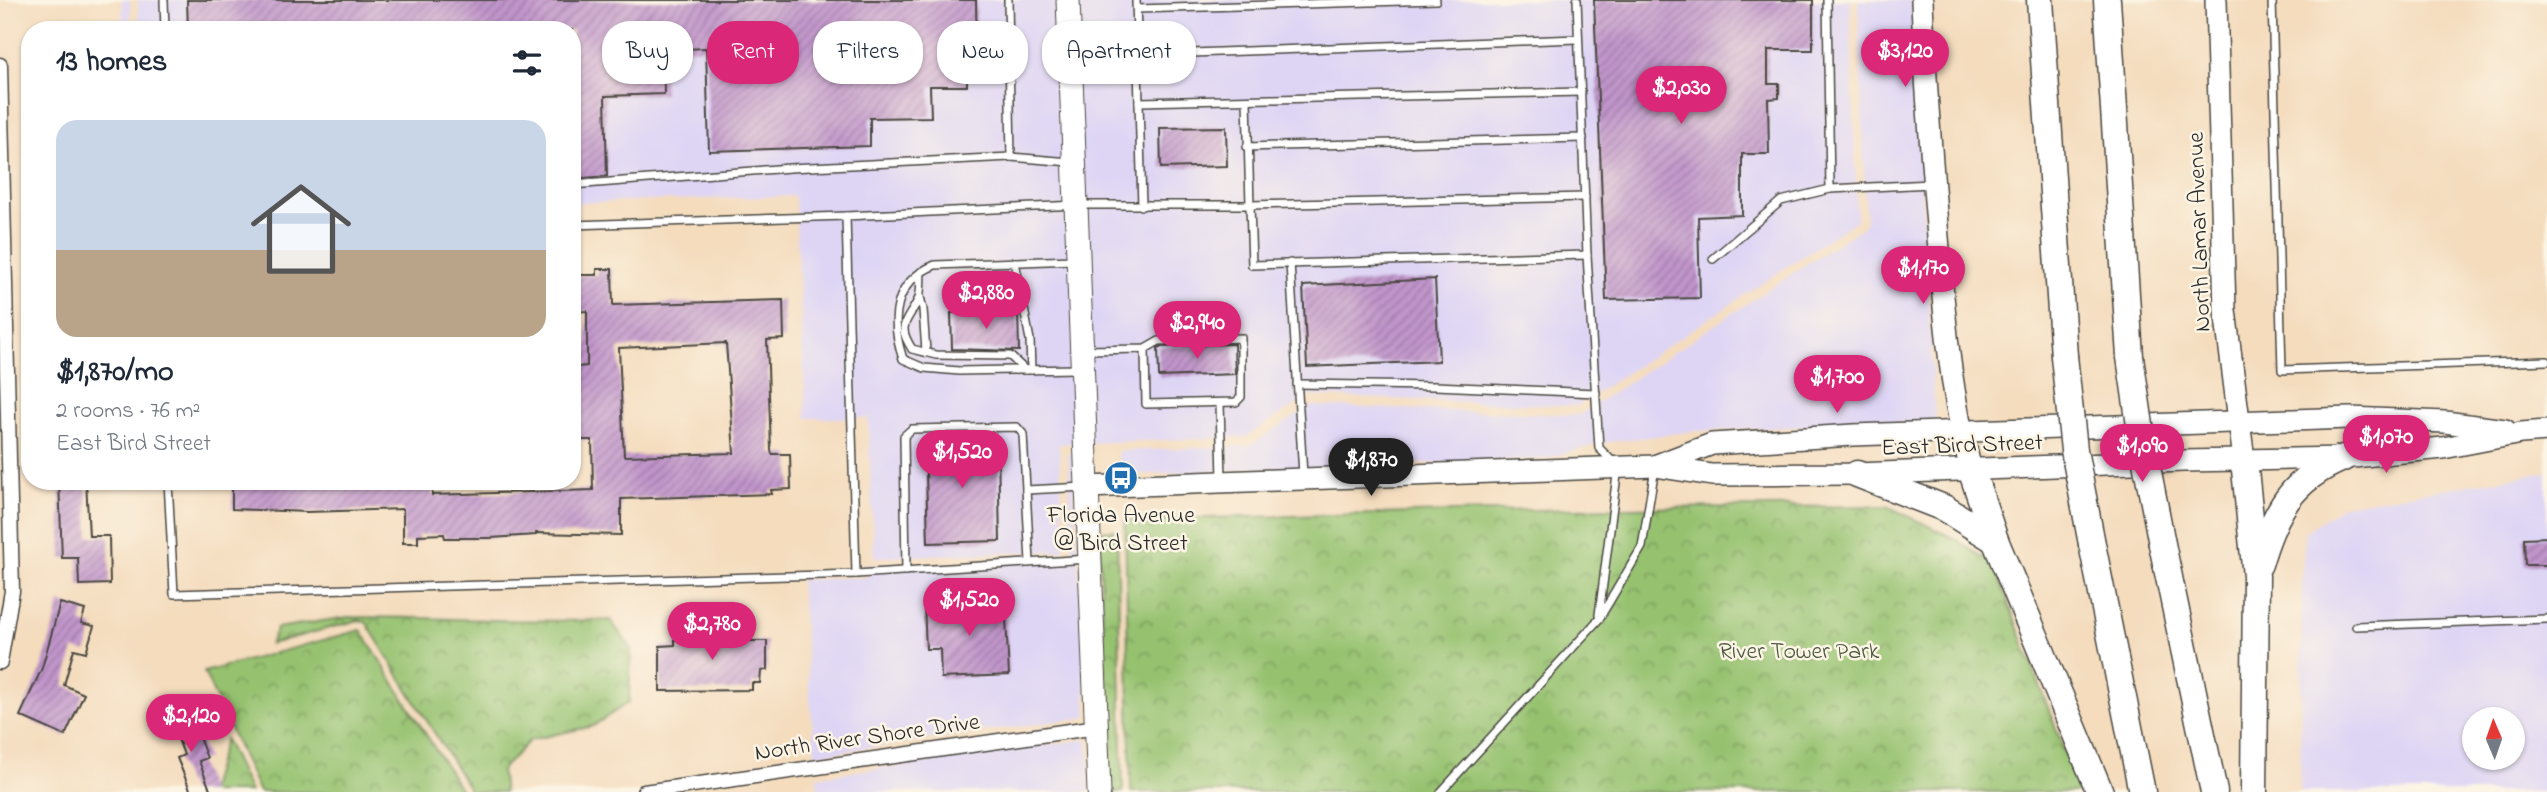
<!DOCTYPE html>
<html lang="en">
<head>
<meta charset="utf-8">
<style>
	body { margin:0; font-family:"Indie Flower",sans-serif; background:#f6f6f7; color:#1f2937; height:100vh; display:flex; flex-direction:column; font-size:26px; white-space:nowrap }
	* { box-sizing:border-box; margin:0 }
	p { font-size:23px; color:#747a83 }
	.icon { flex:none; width:38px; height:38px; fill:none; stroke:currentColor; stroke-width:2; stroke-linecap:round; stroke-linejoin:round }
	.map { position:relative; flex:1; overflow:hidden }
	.side { position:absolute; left:21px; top:21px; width:560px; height:469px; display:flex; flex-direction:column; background:#fff; border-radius:28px; box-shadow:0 2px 5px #0004 }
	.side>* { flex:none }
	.top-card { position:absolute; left:602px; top:21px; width:665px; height:63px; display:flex; gap:14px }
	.needle { width:46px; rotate:358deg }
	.buttons { position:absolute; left:2462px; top:707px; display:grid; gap:14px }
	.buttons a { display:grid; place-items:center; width:63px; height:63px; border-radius:50%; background:#fff; box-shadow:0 2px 5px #0004; font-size:35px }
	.price { position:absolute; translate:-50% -60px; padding:0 16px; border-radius:24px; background:#db2777; color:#fff; font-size:23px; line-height:46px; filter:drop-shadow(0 2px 4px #0008) }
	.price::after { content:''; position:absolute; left:50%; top:42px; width:21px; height:16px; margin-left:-10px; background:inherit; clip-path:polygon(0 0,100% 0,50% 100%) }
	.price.on { background:#222; color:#fff }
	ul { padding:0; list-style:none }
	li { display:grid; align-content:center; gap:14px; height:371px; padding:0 35px }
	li+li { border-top:2px solid #e0e1e3 }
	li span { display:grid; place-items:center; height:217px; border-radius:21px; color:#555 }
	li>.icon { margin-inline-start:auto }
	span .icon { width:126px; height:126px; fill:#fffc; stroke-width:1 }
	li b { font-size:30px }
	h2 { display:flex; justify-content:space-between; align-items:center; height:84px; padding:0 35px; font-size:30px }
	.tag { padding:0 24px; border-radius:28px; background:#fff; box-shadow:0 2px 5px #0004; font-size:24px; line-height:63px }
	.tag.on { background:#db2777; color:#fff }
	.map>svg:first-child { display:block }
</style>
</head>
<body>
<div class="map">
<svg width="2547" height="792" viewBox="0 0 2547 792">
	<defs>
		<pattern id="park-crowns" width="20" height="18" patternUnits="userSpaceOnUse" patternTransform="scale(1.75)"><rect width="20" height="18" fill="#96c270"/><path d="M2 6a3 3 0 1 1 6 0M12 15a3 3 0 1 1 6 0" fill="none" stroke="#7b9e5c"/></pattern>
		<pattern id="building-hatch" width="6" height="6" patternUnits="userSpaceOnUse" patternTransform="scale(1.75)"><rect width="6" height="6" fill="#c195cb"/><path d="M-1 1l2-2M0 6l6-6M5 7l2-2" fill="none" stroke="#9d7aa5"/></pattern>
	</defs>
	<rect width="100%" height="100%" fill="#fcf5e5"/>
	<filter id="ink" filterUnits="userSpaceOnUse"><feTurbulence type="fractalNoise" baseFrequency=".0143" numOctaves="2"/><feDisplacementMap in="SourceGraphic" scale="14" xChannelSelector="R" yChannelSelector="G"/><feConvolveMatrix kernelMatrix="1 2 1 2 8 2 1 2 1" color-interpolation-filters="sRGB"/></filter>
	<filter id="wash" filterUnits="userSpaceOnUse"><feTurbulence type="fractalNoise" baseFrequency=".00686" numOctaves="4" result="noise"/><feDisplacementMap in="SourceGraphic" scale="28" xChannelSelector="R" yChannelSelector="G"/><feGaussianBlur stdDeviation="1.57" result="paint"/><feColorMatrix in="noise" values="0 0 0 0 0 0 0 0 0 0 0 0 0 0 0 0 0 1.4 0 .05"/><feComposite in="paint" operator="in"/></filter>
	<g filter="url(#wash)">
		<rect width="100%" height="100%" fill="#f4dcbd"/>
		<g fill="#ded5f5" fill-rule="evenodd">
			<path d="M122 0H130L131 30H123Z"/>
			<path d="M138 0H1850L1857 220 1577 406 1309 396 1246 437 1059 444 1064 551 874 557 868 418H806L795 196 572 203V30H139Z"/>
			<path d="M1858 0H1911L1935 421 1694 431 1602 443 1543 459 1118 475V451L1249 446 1311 406 1579 415 1864 226 1866 220Z"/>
			<path d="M1068 453H1072L1087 717 815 755 800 580 867 577V563L874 567 1067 560 1072 550Z"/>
			<path d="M2547 472V792H2300L2302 576 2305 532 2344 505ZM2474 719H2513V758H2474Z"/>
			<path d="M1088 739 1090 792H818L817 777Z"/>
		</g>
		<g fill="url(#park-crowns)" stroke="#60764e" stroke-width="2">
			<path d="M1887 506 1956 539 1994 565 2080 792H1131L1125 520 1614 508Z"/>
			<path d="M1117 530 1123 792H1109L1099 531Z"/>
			<path d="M348 617C435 617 523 623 610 620L631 648 629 702 593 726 530 740 501 770 504 792H471L366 622 359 620 270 644 277 628Z"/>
			<path d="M361 630 462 792H259L204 672Z"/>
			<path d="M225 739 250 792H209Z"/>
		</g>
		<g id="blocks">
			<g fill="url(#building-hatch)" fill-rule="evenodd">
				<path d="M187 0H976L977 75H967V86H930L931 117 870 118V146L709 151 706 48 663 50 664 94 605 96 607 176 572 179V30H188Z"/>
				<path d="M1594 0H1813V50H1768V84H1779V98L1768 99 1769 154H1742V215L1698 217 1700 298 1606 300Z"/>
				<path d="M1226 127 1227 166 1161 168 1160 128Z"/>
				<path d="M597 269H612L613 305 783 300 784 339 767 340 771 450 772 454H790L791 489 771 490 772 494 621 499V535L536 533V535L490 538H445L444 534 418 535V543H403V509L307 512 232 509V481H432V495L593 490 592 440H579L577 403V367L587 366V311L572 312V275H597ZM726 343 734 453 624 456 619 348Z"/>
				<path d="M1435 279 1439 361 1307 367 1303 286Z"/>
				<path d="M1018 310 1019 351 952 349 951 313Z"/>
				<path d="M1234 344 1235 374 1159 377 1158 348 1161 347Z"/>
				<path d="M983 435V451L998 450 1000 541 928 543 925 438Z"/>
				<path d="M59 481H86L89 536H109L110 584 79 585 78 558H62Z"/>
				<path d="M2547 537V565H2525L2524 538Z"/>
				<path d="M1005 601 1009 675 941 678 940 649H926L924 604Z"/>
				<path d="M60 603 85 610 81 623 94 626 86 652 74 649 64 685 84 694 65 736 20 716 42 668Z"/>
				<path d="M739 631V635L746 634V641H767V670L761 671 760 683H752V690L660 691V646L675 645V633Z"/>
				<path d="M189 712 207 758 199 761 211 792H191L177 758 184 755 171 720Z"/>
			</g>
		</g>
	</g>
	<g filter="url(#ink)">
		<use href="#blocks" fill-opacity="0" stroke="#494641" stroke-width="2"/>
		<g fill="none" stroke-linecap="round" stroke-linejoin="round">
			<g stroke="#494641" stroke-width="10">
				<g id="lane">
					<path d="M164 0 165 30"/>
					<path d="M1136 0 1142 206"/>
					<path d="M1827 0 1830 189 1931 184"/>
					<path d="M2272 0 2282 370 2547 361"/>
					<path d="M1137 9 1436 0"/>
					<path d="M1138 55 1578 39"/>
					<path d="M1247 100 1250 205 1585 197"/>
					<path d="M1139 102 1581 92"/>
					<path d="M1247 147 1583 138"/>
					<path d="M1011 157 1070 162"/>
					<path d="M572 185 790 168 1011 157 1008 0"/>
					<path d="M846 216 856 574"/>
					<path d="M572 225 846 216 1077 205H1250L1252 265 1587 255 1577 0"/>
					<path d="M1587 255 1599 448 1618 467 1599 615"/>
					<path d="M1713 259 1781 201 1830 189"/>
					<path d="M1074 260 935 265C893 282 890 320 903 359L924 368 959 371 1077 369"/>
					<path d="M1015 262 1030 340 1031 370"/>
					<path d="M1290 263 1303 475"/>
					<path d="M921 272C920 281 922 292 918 300 907 323 896 324 912 349L936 355 1010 356 1025 370"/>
					<path d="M920 297 923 309 926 352"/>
					<path d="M1085 350 1145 349 1159 341 1241 338V397L1236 402 1146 404 1145 349"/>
					<path d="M1297 384 1435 386 1596 393"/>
					<path d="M1220 403 1222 479"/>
					<path d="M168 481 174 594 856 574 1088 559"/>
					<path d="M1026 490 1085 487"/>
					<path d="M906 571 904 436 912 429 1017 427 1023 434 1030 562"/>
					<path d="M2356 626 2547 619"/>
					<path d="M1441 792 1599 619 1642 547 1655 468"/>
				</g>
			</g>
			<g stroke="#494641" stroke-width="17">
				<g id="street">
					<path d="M0 65 12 591 0 662"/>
					<path d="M644 792 1097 727"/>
				</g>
			</g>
			<g stroke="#494641" stroke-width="24">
				<g id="secondary">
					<path d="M1922 0C1925 83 1932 166 1939 249 1945 323 1951 397 1971 469"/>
					<path d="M2216 0 2225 310 2244 460"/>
					<path d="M1657 465 1712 444 1853 435 2350 418 2445 422 2505 430"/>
					<path d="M1086 487 1655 466 1712 475 1857 474 2183 461 2343 458 2443 448 2521 433 2547 431"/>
				</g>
			</g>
			<g stroke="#494641" stroke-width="25">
				<path id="primary" d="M1068 0 1099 792"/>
			</g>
			<g stroke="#494641" stroke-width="29">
				<g id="highway">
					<path d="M2040 0 2064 356"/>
					<path d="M2107 0 2130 357"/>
					<path d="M2244 460 2256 576 2254 792"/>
					<path d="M1971 469 1995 540 2100 792"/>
					<path d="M1857 474 1944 508 1995 540"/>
					<path d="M2092 544 2142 792"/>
					<path d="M2162 544 2214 792"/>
					<path d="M2259 564C2274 513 2291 479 2343 458"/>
				</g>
			</g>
			<use href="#lane" stroke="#fff" stroke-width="7"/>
			<use href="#street" stroke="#fff" stroke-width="14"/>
			<use href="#secondary" stroke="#fff" stroke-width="21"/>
			<use href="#primary" stroke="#fff" stroke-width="23"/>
			<use href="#highway" stroke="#fff" stroke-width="26"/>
			<g stroke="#494641" stroke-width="29" stroke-linecap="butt">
				<g id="highway-bridge">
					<path d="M2064 356 2074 450 2092 544"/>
					<path d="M2130 357 2143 446 2162 544"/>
				</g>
			</g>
			<use href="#highway-bridge" stroke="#fff" stroke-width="26"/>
		</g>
	</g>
	<defs>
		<g id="bus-disc" transform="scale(1.75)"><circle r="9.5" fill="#1f6fb2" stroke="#fcf5e5"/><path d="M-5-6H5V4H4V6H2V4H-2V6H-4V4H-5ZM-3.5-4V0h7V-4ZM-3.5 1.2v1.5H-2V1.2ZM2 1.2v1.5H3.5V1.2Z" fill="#fff"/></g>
	</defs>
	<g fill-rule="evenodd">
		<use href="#bus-disc" x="1121" y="478"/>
	</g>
	<g text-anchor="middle" stroke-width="5" stroke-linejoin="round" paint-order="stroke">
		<g font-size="24" fill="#2b2b2b" stroke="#fcf5e5">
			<text transform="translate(2198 232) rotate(-92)" y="8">North Lamar Avenue</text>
			<text transform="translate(1962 444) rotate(-2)" y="8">East Bird Street</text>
			<text transform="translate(867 736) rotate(-8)" y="8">North River Shore Drive</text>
		</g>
		<g font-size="24" fill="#2b2b2b" stroke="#fcf5e5">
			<text x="1121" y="522">Florida Avenue<tspan x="1121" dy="28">@ Bird Street</tspan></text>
		</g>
		<g font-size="24" fill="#4b5840" stroke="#fcf5e5">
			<text x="1799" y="658">River Tower Park</text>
		</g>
	</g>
</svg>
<div class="buttons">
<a><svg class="needle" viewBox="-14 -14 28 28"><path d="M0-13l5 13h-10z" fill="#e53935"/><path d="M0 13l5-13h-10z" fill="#747a83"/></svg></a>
</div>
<b class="price" style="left:1905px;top:89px">$3,120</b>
<b class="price" style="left:1681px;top:126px">$2,030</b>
<b class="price" style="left:1923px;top:306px">$1,170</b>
<b class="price" style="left:986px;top:331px">$2,880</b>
<b class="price" style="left:1197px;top:361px">$2,940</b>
<b class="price" style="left:1837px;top:415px">$1,700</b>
<b class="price" style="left:2386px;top:475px">$1,070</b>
<b class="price" style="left:2142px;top:484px">$1,090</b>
<b class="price" style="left:962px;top:490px">$1,520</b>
<b class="price on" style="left:1371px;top:498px">$1,870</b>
<b class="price" style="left:969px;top:638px">$1,520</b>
<b class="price" style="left:712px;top:662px">$2,780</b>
<b class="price" style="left:191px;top:754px">$2,120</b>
<div class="top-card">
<a class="tag">Buy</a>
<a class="tag on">Rent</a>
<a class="tag">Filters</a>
<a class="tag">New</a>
<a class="tag">Apartment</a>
</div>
<section class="side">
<h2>13 homes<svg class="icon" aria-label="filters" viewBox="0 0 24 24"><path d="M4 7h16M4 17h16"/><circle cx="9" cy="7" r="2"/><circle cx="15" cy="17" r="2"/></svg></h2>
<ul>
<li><span style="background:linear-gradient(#c9d6e8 60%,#b9a48a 0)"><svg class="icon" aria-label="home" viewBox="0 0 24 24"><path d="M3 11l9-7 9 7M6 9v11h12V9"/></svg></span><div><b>$1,870/mo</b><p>2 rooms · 76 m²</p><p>East Bird Street</p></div></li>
</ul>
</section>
</div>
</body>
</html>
